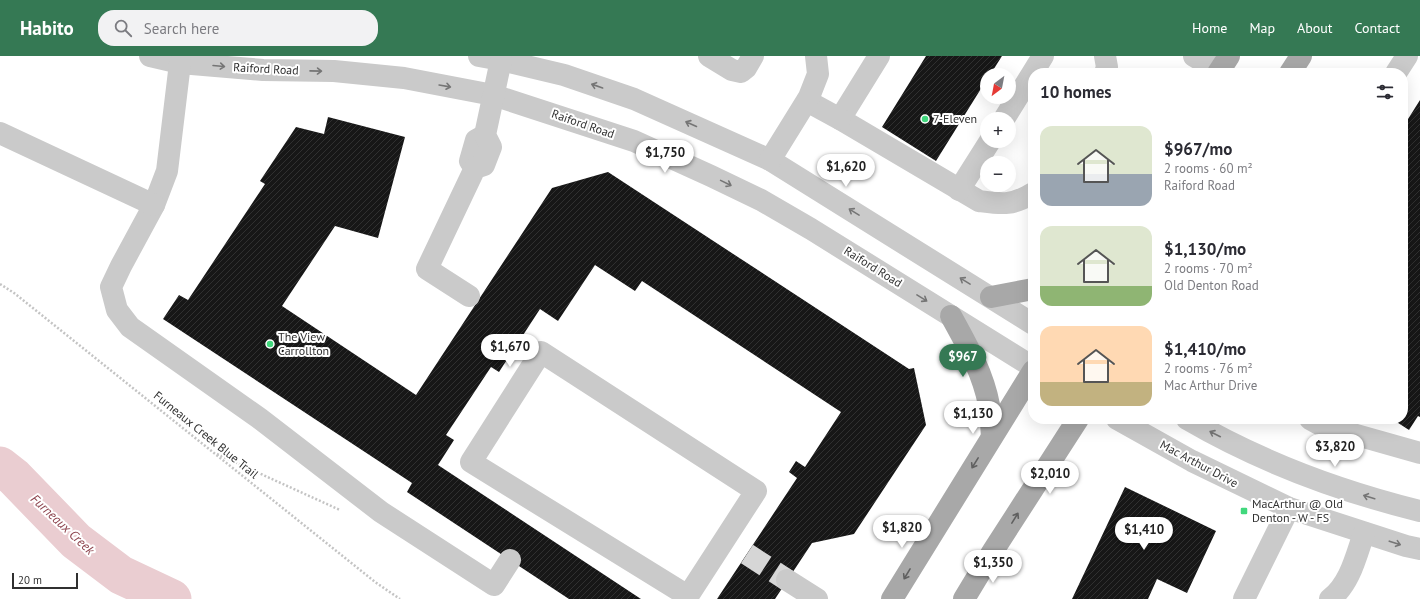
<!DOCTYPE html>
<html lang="en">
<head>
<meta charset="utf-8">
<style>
	body { margin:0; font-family:"PT Sans",sans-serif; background:#f2f2f3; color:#2b2b33; height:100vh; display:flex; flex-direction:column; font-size:15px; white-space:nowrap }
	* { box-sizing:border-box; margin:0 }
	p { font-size:13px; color:#7c7c81 }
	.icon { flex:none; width:22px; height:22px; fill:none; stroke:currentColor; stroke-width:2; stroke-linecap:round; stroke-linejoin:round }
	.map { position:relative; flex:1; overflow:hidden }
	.panel { position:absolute; left:1028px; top:12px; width:380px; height:356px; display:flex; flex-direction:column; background:#fff; border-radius:16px; box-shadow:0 4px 16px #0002 }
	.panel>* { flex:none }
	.needle { width:26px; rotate:212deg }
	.fabs { position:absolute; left:980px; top:12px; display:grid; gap:8px }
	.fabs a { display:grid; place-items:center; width:36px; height:36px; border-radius:50%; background:#fff; box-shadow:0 4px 16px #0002; font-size:20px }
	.scale { position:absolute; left:12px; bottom:10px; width:66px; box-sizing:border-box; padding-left:4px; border:2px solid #303030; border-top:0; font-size:11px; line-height:14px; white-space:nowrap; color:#303030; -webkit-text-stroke:3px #fff; paint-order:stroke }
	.price { position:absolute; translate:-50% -34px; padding:0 9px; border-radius:14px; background:#fff; color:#222; font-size:13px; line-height:26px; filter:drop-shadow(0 1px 2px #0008) }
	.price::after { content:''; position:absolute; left:50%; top:24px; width:12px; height:9px; margin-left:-6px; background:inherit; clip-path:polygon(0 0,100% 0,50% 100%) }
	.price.current { background:#357954; color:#fff }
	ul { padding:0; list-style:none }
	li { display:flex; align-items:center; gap:12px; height:100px; padding:0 12px }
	li span { display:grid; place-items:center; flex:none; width:112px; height:80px; border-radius:12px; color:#555 }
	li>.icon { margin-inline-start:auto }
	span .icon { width:48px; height:48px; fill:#fffc; stroke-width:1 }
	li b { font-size:17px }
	h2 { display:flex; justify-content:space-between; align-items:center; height:48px; padding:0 12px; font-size:17px }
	header { display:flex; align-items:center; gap:24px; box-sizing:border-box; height:56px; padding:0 20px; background:#357954; color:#fff }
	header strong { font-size:19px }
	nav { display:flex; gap:22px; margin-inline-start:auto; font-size:14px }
	.search { width:280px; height:36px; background:#f2f2f3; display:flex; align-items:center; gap:10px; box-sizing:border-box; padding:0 14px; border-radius:16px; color:#7c7c81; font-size:15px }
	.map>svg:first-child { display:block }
</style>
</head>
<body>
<header>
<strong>Habito</strong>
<div class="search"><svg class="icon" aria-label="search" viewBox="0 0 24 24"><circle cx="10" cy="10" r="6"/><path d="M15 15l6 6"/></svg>Search here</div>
<nav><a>Home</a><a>Map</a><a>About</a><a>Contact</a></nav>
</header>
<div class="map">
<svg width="1420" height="543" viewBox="0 0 1420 543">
	<defs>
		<pattern id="building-hatch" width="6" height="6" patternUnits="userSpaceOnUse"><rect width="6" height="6" fill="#171717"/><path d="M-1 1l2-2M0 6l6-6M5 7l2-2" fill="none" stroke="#303030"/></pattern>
	</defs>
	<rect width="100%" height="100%" fill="#fff"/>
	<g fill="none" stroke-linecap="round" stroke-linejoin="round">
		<path stroke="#eacdd1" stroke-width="39" d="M0 410 14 421 76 485 121 519 172 543"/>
	</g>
	<g fill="url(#building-hatch)">
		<path d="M926 0H1002L990 19H987V23L936 105 882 71Z"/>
		<path d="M1420 44V361L1418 360 1409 374 1392 363H1403V71Z"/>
		<path d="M328 61 405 81 378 182 335 170 282 250 416 339 552 132 608 116 909 313 914 312 926 369 854 478 812 487 775 543H717L797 422 789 416 796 405 805 411 841 356 642 225 635 235 595 209 558 265 540 253 499 316 491 311 446 379 454 384 438 409 641 543H569L407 436 412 427 163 263 179 239 188 244 265 128 260 125 296 71 324 78Z"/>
		<path d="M1125 431 1216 475 1187 537 1157 523 1148 543H1072Z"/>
	</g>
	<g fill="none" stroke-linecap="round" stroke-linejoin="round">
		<path stroke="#d6d6d6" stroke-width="22" stroke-dasharray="22 11" stroke-linecap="butt" d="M747 498 787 524"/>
		<g stroke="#c4c4c4" stroke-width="2.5" stroke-dasharray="2 2" stroke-linecap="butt">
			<path d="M0 228 14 237 375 526 400 543"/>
			<path d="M217 398 340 454"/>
		</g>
		<g stroke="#cacaca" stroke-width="22">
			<path d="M150 0 180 7 263 14 334 15 404 22 493 39 634 85 711 120 761 144 811 173 1033 311"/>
			<path d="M479 0 501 4 564 19 634 43 770 104 1033 268"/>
			<path d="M709 0 732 14 741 16 746 12 753 0"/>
			<path d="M879 0 840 63 979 145C1002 148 1012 150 1033 137"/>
			<path d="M1105 0 1107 11 1105 17"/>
			<path d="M1194 0 1219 15"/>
			<path d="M180 7 167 115 154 149 121 210 111 231 117 254 130 271 259 362 381 456 494 529 510 504"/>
			<path d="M1396 17 1407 0"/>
			<path d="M807 45 840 63"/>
			<path d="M1004 63 1043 0"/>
			<path d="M0 77 154 149"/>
			<path d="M770 104 809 41 818 18 816 0"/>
			<path d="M475 112 470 105 476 84 485 79"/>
			<path d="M959 134 990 85"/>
			<path d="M469 240 427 213 475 112 484 109 491 91 485 79 501 4"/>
			<path d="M541 296 756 435 688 540 471 406Z"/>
			<path d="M1117 363 1192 405 1289 452 1406 490 1420 493"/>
			<path d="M1187 363C1259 405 1339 435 1420 455"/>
			<path d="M1310 363 1321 369 1420 397"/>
			<path d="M787 524 817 543"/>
			<path d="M1244 543 1289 452"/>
			<path d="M1330 543C1350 528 1356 500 1364 477"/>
		</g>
		<g stroke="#a8a8a8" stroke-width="22">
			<path d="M1218 17 1229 0"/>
			<path d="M1290 17 1301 0"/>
			<path d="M991 241 1033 233"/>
			<path d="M951 260C967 289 983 317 989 349 991 359 991 370 992 380"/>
			<path d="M892 543 1033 315"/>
			<path d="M964 543 993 495 1078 363"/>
		</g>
	</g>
	<defs><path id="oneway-shaft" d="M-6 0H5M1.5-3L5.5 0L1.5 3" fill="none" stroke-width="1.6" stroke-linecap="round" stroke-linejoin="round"/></defs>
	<g stroke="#757575">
		<use href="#oneway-shaft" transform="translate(219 10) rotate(5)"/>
		<use href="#oneway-shaft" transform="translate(316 15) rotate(1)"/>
		<use href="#oneway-shaft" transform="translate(445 30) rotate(10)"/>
		<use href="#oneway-shaft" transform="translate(597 30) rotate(-161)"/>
		<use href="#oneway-shaft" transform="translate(691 68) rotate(-156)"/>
		<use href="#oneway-shaft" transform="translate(726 127) rotate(26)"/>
		<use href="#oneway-shaft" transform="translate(854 156) rotate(-148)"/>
		<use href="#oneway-shaft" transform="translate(965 225) rotate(-148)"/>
		<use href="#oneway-shaft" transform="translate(922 242) rotate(32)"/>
		<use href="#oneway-shaft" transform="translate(1215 378) rotate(-153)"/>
		<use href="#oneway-shaft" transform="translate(1369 441) rotate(-163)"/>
		<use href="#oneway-shaft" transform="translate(1395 487) rotate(18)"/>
	</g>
	<g stroke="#606060">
		<use href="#oneway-shaft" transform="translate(975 407) rotate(122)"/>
		<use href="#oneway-shaft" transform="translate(1015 462) rotate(-58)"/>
		<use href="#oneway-shaft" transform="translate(907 518) rotate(121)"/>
	</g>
	<g fill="#41d87d" stroke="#fff" stroke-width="1.5">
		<circle cx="925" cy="63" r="4"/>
		<circle cx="270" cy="288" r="4"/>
		<rect x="1240" y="451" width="8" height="8" rx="2"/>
	</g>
	<g text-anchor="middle" stroke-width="4" stroke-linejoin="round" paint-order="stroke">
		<g font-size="12" fill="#303030" stroke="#fff">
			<text transform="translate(266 13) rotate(3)" y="4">Raiford Road</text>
			<text transform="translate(583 68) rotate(19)" y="4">Raiford Road</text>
			<text transform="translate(873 211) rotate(32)" y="4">Raiford Road</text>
			<text transform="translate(206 379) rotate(39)" y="4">Furneaux Creek Blue Trail</text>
			<text transform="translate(1199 408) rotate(28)" y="4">Mac Arthur Drive</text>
		</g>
		<g font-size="12" fill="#303030" stroke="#fff" text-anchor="start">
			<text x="933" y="67">7-Eleven</text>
			<text x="278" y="285">The View<tspan x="278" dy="14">Carrollton</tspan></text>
			<text x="1252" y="452">MacArthur @ Old<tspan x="1252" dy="14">Denton - W - FS</tspan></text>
		</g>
		<g font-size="13" font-style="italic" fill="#8d444e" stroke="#fff">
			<text transform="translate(63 468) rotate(43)" y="5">Furneaux Creek</text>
		</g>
	</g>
</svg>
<div class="fabs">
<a><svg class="needle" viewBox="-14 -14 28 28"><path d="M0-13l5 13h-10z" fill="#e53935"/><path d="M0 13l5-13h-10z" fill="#7c7c81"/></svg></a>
<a>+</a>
<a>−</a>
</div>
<div class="scale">20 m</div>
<b class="price" style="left:665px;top:118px">$1,750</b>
<b class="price" style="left:846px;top:132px">$1,620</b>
<b class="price" style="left:510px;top:312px">$1,670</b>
<b class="price current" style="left:963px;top:322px">$967</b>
<b class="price" style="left:973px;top:379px">$1,130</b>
<b class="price" style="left:1335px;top:412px">$3,820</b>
<b class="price" style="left:1050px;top:439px">$2,010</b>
<b class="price" style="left:902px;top:493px">$1,820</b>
<b class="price" style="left:1144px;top:495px">$1,410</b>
<b class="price" style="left:993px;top:528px">$1,350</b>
<section class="panel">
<h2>10 homes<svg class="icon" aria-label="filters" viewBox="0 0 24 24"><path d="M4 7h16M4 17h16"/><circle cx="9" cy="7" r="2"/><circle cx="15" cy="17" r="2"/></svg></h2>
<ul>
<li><span style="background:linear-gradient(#dfe7d0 60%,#9aa5b1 0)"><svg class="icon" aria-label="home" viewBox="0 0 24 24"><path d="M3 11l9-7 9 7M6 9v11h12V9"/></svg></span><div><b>$967/mo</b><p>2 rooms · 60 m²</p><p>Raiford Road</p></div></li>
<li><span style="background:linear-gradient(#dfe7d0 75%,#8fb573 0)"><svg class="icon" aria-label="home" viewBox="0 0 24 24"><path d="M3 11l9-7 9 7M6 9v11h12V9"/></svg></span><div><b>$1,130/mo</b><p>2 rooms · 70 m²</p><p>Old Denton Road</p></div></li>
<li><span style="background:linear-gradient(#ffd9b3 70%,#c2b280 0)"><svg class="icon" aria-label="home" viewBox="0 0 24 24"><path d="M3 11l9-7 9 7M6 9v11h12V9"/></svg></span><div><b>$1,410/mo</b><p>2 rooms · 76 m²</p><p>Mac Arthur Drive</p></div></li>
</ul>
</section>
</div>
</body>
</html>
